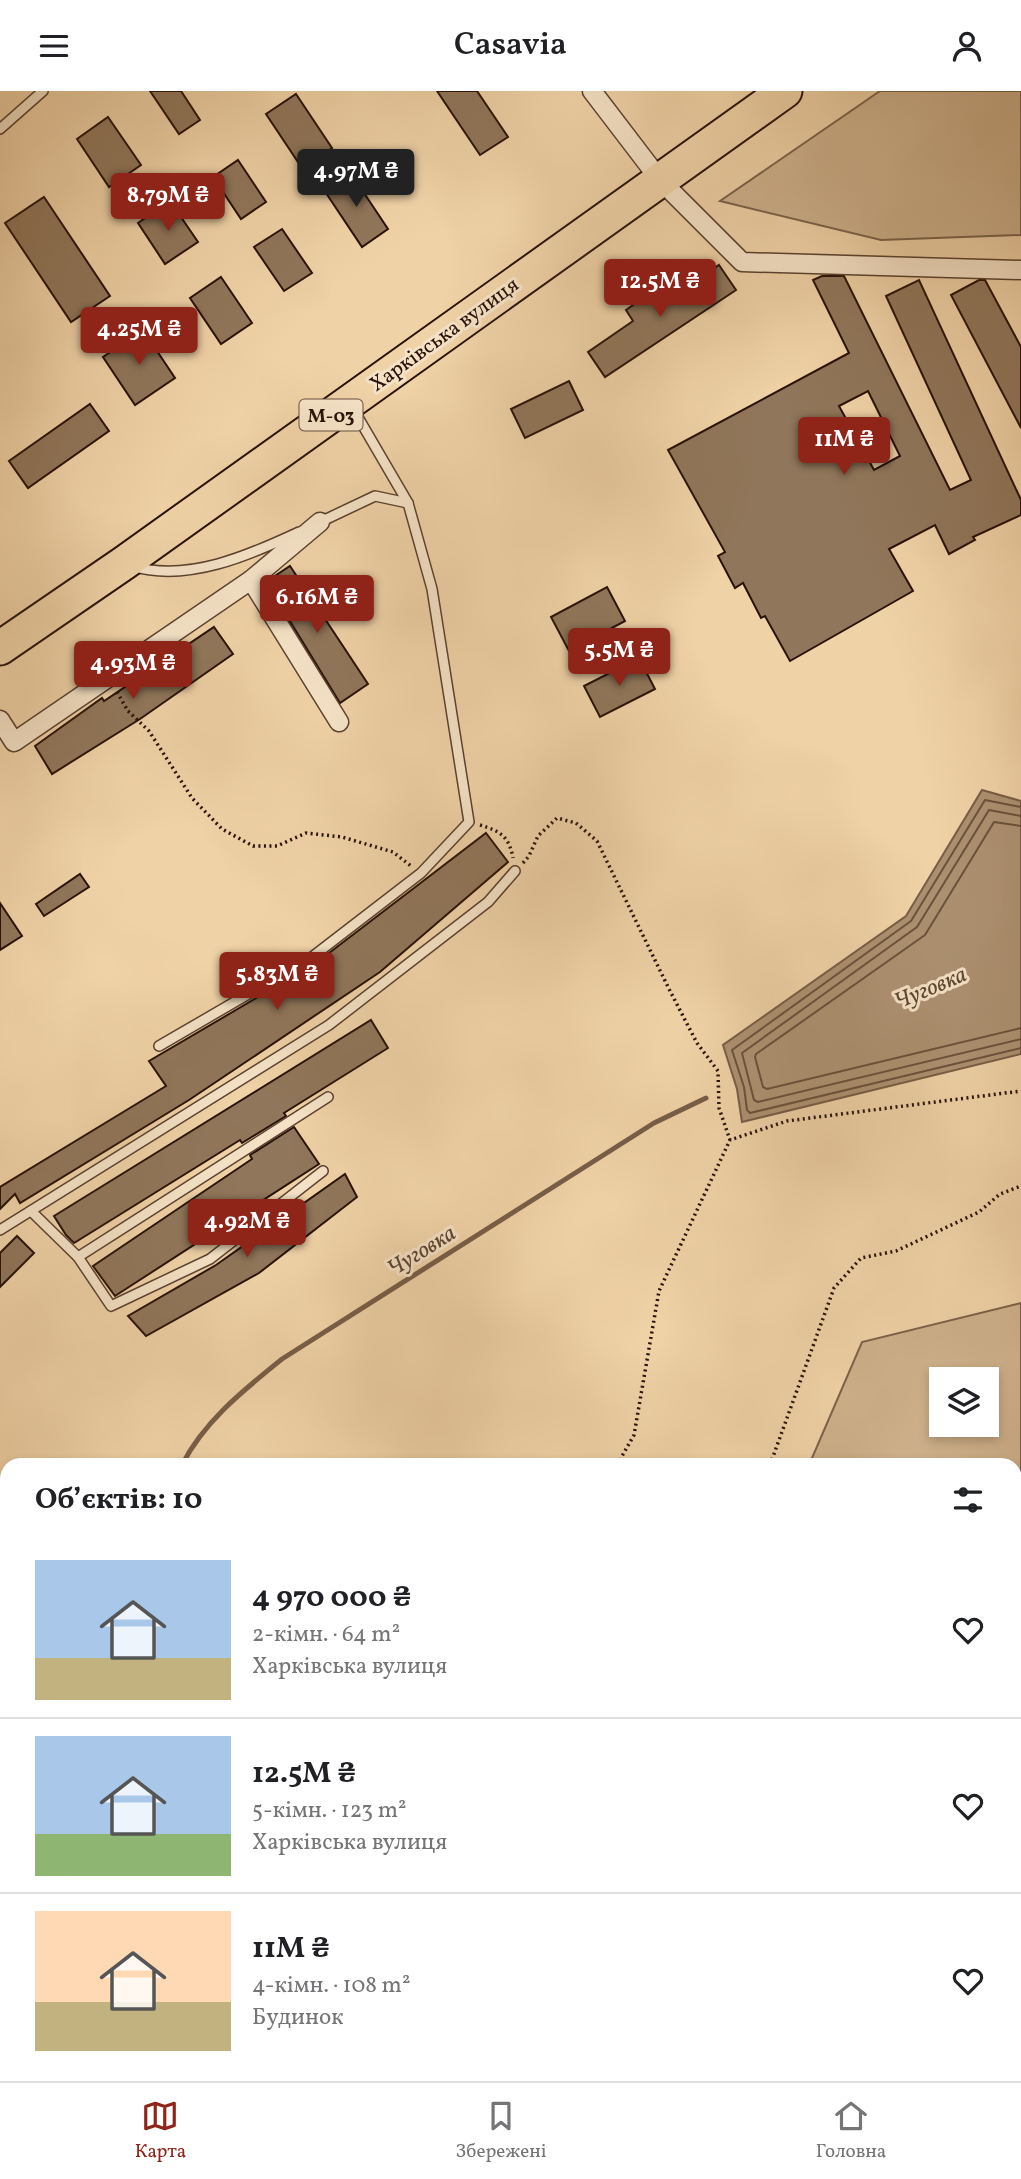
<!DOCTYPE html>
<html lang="uk">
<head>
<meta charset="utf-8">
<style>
	body { margin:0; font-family:Vollkorn,serif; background:#f2f2f2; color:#202124; height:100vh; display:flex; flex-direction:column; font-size:26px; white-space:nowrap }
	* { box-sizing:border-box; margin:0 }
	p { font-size:23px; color:#757577 }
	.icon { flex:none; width:38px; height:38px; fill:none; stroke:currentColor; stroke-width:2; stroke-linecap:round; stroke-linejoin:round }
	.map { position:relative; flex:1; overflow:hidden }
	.details { position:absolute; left:0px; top:1367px; width:1022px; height:625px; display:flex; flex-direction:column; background:#fff; border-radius:21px 21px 0 0; box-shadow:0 4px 10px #0003 }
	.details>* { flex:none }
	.tools { position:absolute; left:929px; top:1276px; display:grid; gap:14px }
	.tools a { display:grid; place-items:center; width:70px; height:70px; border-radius:0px; background:#fff; box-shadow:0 4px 10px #0003; font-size:35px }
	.price { position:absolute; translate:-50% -60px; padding:0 16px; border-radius:7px; background:#8f2418; color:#fff; font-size:23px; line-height:46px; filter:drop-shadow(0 2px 4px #0008) }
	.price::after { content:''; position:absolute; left:50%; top:42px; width:21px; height:16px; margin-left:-10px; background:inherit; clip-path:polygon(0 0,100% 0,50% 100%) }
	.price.selected { background:#222; color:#fff }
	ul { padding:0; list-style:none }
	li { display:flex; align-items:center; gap:21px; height:175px; padding:0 35px }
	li+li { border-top:2px solid #e0e0e0 }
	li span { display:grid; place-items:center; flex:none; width:196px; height:140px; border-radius:0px; color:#555 }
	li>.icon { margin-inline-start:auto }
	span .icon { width:84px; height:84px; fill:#fffc; stroke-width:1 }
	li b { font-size:30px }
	h2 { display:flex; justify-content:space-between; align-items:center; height:84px; padding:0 35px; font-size:30px }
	header { display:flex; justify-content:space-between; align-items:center; height:91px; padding:0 35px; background:#fff; font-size:32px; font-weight:600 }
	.dock { display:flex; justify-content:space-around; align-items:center; height:98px; border-top:2px solid #e0e0e0; background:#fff; font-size:19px; color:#757577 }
	.dock a { display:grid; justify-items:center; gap:4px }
	.dock .selected { color:#8f2418 }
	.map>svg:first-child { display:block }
</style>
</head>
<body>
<header><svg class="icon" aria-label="menu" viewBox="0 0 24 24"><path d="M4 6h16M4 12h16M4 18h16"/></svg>Casavia<svg class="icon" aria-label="person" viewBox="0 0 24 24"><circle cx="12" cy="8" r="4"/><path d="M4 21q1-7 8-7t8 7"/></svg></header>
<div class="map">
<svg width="1021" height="1990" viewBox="0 0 1021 1990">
	<rect width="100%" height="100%" fill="#f0d2a7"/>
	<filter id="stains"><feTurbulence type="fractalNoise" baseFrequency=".00286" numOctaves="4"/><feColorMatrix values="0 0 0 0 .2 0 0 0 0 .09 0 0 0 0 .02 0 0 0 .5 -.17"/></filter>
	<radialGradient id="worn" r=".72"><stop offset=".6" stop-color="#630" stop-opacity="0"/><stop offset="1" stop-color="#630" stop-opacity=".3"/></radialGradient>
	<g fill="#ceb18c" stroke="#7b624a" stroke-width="2" fill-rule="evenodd">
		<path d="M880 0H1021V144L881 149 720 110Z"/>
		<path d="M1021 1212V1702L1015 1700V1374H809L862 1251ZM942 1288H987V1334H942Z"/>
	</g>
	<path fill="#ac9171" stroke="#775e47" stroke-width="2" d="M982 699 1021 710V963L742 1031 737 998 723 954 906 825Z"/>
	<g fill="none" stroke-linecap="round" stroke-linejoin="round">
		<g stroke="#6a523c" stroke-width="2">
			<path d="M1021 716 985 709 911 830 732 959 744 996 747 1019 750 1022 1021 957"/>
			<path d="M1021 725 989 719 917 836 742 962 754 1009 758 1011 1021 948"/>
			<path d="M1021 735 994 731 925 844 756 963 755 966 763 996 767 998 1021 937"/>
		</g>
		<g stroke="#775e47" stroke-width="5">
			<path d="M182 1374C204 1330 245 1298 282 1268L654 1032 706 1007"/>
			<path d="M0 1646 7 1637"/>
		</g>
	</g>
	<g fill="#90765a" stroke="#281207" stroke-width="2" fill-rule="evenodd">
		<path d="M150 0H181L200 29 179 43Z"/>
		<path d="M437 0H477L508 46 480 64Z"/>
		<path d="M296 3 332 57 302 77 266 23Z"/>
		<path d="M108 26 141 74 109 96 77 48Z"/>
		<path d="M238 69 266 111 241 128 213 86Z"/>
		<path d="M350 81 388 138 362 156 324 99Z"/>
		<path d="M44 106 110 205 71 231 5 132Z"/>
		<path d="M170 110 198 151 165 173 138 132Z"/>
		<path d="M282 138 312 182 284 200 254 156Z"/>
		<path d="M719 174 736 199 605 286 588 261 633 230 626 219 659 196 668 209Z"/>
		<path d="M822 185H844L950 399 971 389 886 205 919 189 1021 409V424L973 446 975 449 949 463 935 434 889 458 913 500 790 570 765 525 761 527 743 492 735 497 718 465 725 461 668 359 849 262 813 189ZM868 300 900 365 874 379 839 315Z"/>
		<path d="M221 186 252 232 221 253 190 207Z"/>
		<path d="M979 189H985L1021 256V337L951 204Z"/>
		<path d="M143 239 175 287 135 314 103 266Z"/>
		<path d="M569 290 583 319 525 347 511 318Z"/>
		<path d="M90 313 109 340 28 397 9 370Z"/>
		<path d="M290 475 368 593 340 612 266 491Z"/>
		<path d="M607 496 625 530 569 560 551 526Z"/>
		<path d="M214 536 233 563 140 628 52 683 35 655 102 607 104 610Z"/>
		<path d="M639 567 655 598 600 626 584 595Z"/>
		<path d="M486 742 508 771 380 881 189 1009 20 1112 15 1103 0 1118V1096L166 995 149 970 316 872Z"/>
		<path d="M80 783 89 796 44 825 36 813Z"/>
		<path d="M0 812 22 845 0 859Z"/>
		<path d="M371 929 388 957 284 1022 286 1025 242 1052 240 1049 74 1152 66 1144 54 1125Z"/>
		<path d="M294 1036 319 1073 115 1205 93 1175 252 1068 250 1064Z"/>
		<path d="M345 1083 357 1106 259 1182 146 1245 128 1225 216 1174Z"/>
		<path d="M17 1145 34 1162 0 1196V1162Z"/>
	</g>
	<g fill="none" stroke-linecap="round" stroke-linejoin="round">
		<g stroke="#5a422f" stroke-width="12">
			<g id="lane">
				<path d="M0 38 43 0"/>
				<path d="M318 432 375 405 408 412"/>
				<path d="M132 475C187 492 250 464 299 441"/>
				<path d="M159 955 312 866 421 782 469 731 432 498 408 412 352 316"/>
				<path d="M31 1120 78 1166 328 1006"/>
				<path d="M0 1139 329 934 488 811 515 780"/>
				<path d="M78 1166 111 1215 210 1168 323 1080"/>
			</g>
		</g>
		<g stroke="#5a422f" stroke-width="21">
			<g id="street">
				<path d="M592 0 660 89 742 171 1021 179"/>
				<path d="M251 489 339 631"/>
				<path d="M0 629 14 651 251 489 320 431"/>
			</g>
		</g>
		<g stroke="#281207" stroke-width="37">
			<path id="highway" d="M0 557 124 472 785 0"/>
		</g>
		<g stroke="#281207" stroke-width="3.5" stroke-dasharray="2 3.5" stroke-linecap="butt">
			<path d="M117 601 128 620 149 640 192 707 222 738 253 755H277L306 742 342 746 393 761 411 775"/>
			<path d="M480 734C500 740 509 745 513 767"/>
			<path d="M523 772 529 765 538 745 557 727 576 732 597 750 670 900 697 952 718 980 719 1017 730 1049"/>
			<path d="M617 1374 634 1344 659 1200 730 1049 787 1030 1021 1000"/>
			<path d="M770 1374 834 1197 861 1167 896 1160 979 1121 1000 1103 1021 1095"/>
			<path d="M0 1788 7 1783"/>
			<path d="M220 1984V1990"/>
		</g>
		<use href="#lane" stroke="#f5e2c6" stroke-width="9"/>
		<use href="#street" stroke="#f5e2c6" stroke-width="18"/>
		<use href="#highway" stroke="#f0d2a7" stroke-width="33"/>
	</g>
	<g text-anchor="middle" stroke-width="6" stroke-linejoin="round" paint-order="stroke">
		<rect fill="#f5e2c6" stroke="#665040" stroke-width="2" x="299.5" y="308.5" width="63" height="31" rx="5"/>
		<g font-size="19" font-weight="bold" fill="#281207">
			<text x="331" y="331">М-03</text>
		</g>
		<g font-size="21" fill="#281207" stroke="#f5e2c6">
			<text transform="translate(444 243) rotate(-36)" y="7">Харківська вулиця</text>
		</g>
		<g font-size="23" font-style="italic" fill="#5d4531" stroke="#f5e2c6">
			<text transform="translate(930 896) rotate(-23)" y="8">Чуговка</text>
			<text transform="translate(421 1159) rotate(-32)" y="8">Чуговка</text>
		</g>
	</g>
	<rect width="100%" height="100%" filter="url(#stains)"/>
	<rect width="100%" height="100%" fill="url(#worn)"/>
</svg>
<div class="tools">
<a><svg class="icon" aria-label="layers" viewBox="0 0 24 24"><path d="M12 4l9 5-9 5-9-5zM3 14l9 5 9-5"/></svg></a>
</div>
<b class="price selected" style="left:356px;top:118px">4.97M ₴</b>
<b class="price" style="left:168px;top:142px">8.79M ₴</b>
<b class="price" style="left:660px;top:228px">12.5M ₴</b>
<b class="price" style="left:139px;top:276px">4.25M ₴</b>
<b class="price" style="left:844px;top:386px">11M ₴</b>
<b class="price" style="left:317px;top:544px">6.16M ₴</b>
<b class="price" style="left:619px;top:597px">5.5M ₴</b>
<b class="price" style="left:133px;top:610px">4.93M ₴</b>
<b class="price" style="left:277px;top:921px">5.83M ₴</b>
<b class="price" style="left:247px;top:1168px">4.92M ₴</b>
<section class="details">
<h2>Об’єктів: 10<svg class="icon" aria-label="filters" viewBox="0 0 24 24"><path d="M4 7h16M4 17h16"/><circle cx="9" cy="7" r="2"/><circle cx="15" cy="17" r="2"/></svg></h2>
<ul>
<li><span style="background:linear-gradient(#a9c7e8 70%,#c2b280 0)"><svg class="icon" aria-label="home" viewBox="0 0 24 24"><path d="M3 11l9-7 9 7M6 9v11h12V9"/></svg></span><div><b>4 970 000 ₴</b><p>2-кімн. · 64 m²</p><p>Харківська вулиця</p></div><svg class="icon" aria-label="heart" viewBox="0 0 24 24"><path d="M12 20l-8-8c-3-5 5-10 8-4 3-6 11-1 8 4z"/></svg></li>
<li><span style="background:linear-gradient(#a9c7e8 70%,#8fb573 0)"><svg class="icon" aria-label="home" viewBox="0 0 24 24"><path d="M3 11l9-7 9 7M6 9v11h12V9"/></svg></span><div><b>12.5M ₴</b><p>5-кімн. · 123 m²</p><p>Харківська вулиця</p></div><svg class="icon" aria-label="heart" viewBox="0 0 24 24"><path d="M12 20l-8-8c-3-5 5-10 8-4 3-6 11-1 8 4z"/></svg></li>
<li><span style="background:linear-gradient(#ffd9b3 65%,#c2b280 0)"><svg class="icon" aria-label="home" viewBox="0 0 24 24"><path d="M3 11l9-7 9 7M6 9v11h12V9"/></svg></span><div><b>11M ₴</b><p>4-кімн. · 108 m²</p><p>Будинок</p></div><svg class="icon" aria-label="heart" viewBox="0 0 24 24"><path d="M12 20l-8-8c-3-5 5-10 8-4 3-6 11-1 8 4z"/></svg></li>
</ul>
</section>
</div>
<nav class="dock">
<a class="selected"><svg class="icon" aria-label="map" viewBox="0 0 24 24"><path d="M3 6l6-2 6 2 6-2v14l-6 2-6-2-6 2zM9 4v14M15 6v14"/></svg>Карта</a>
<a><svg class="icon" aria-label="saved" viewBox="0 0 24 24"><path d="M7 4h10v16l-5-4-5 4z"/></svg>Збережені</a>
<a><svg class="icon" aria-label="home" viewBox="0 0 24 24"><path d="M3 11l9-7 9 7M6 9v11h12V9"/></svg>Головна</a>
</nav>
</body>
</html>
